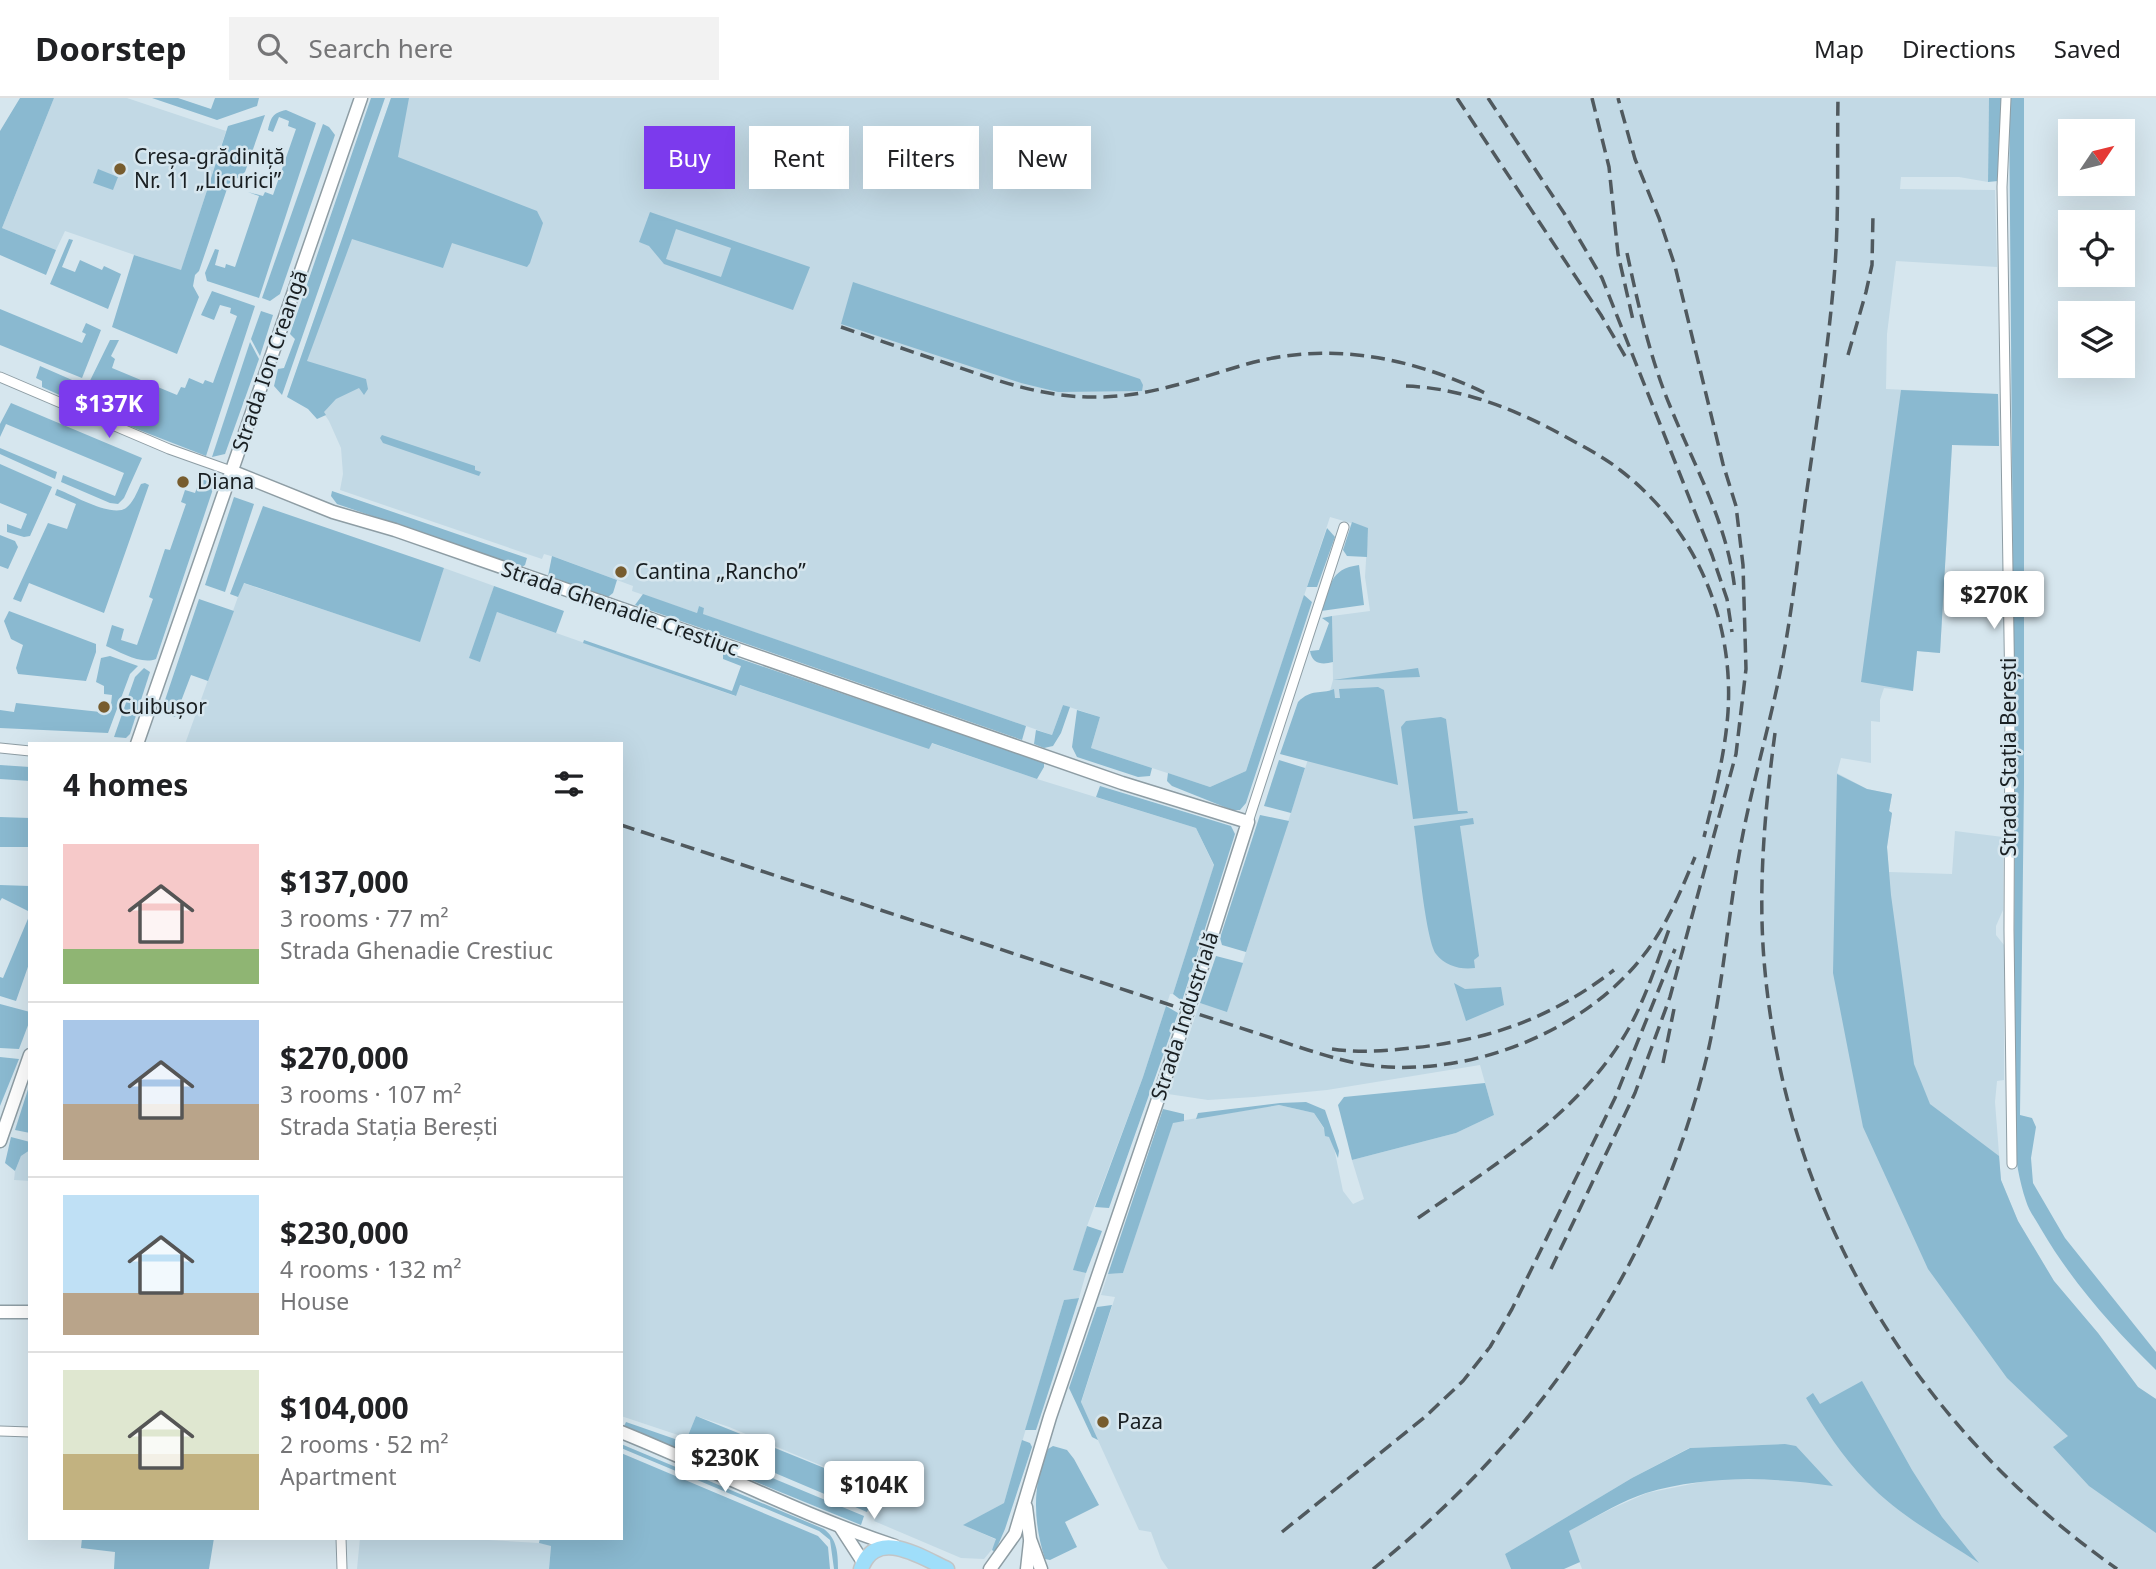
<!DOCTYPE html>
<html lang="en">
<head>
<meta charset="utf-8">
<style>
	body { margin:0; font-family:"Noto Sans",sans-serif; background:#f2f2f2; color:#202124; height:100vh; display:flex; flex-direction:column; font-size:26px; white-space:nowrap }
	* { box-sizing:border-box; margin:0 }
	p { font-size:23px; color:#757577 }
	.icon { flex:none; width:38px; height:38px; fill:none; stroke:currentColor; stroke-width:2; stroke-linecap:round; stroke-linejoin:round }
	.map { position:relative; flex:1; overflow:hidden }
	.sheet { position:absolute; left:28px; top:644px; width:595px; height:798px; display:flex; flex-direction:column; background:#fff; border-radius:0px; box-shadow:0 7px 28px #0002 }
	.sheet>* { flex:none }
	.guide { position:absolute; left:644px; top:28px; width:665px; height:63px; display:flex; gap:14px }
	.needle { width:46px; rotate:55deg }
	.tools { position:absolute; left:2058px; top:21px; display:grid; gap:14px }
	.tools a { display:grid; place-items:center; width:77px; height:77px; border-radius:0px; background:#fff; box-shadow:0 7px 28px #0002; font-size:35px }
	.price { position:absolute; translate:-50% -60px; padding:0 16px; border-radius:7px; background:#fff; color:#222; font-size:23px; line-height:46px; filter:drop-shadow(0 2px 4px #0008) }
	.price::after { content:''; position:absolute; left:50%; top:42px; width:21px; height:16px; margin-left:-10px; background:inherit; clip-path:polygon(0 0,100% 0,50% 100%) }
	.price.on { background:#7c3aed; color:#fff }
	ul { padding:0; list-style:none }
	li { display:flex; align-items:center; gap:21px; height:175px; padding:0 35px }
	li+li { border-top:2px solid #e0e0e0 }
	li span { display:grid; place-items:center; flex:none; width:196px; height:140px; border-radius:0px; color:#555 }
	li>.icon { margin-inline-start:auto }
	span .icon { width:84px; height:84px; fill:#fffc; stroke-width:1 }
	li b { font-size:30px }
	h2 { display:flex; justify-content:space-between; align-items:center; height:84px; padding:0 35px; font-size:30px }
	.tag { padding:0 24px; border-radius:0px; background:#fff; box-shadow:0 7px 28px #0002; font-size:24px; line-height:63px }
	.tag.on { background:#7c3aed; color:#fff }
	header { display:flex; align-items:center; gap:42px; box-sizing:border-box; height:98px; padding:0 35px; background:#fff; border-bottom:2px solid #e0e0e0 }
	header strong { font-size:33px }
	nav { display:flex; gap:38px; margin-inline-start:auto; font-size:24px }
	.search { width:490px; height:63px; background:#f2f2f2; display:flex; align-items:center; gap:18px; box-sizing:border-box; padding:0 24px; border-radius:0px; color:#757577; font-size:26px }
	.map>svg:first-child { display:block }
</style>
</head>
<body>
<header>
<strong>Doorstep</strong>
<div class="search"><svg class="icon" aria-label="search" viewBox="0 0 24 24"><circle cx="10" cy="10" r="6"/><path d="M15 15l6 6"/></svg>Search here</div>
<nav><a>Map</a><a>Directions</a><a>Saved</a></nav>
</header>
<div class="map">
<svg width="2156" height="1471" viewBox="0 0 2156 1471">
	<rect width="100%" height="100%" fill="#d6e6ee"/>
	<g fill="#c2d9e5">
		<path d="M54 0H127L226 33 181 173 65 133 56 152 2 130Z"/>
		<path d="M391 0H1989L1988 84 1959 79H1901L1900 91 1995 92 1997 169 1896 163 1887 236 1886 291 1998 296 1999 348 1952 347 1940 555 1917 553 1913 593 1884 590 1880 602V624L1871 623V665L1841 660 1837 675 1867 691 1892 696 1889 713 1892 715 1887 749 1889 774 1952 776 1955 733 2003 739V812L1996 828V837L2004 847V982L1997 983 1995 1004 2001 1082 2018 1123 2054 1183 2098 1235 2138 1289 2156 1301V1471H1582L1568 1433 1613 1410 1647 1395 1711 1382H1791L1832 1387 1785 1346 1689 1350 1632 1380 1505 1456 1511 1471H1168L1161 1461 1151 1434 1139 1432 1081 1305 1115 1199 1101 1197 1108 1176 1123 1175 1173 1024 1279 1007 1314 1015 1333 1045 1343 1093 1353 1106 1364 1101 1352 1062 1456 1035 1494 1017 1480 967 1327 992 1254 999 1208 1002 1168 996 1200 905 1227 913 1330 593 1333 582 1332 518 1370 513 1365 479 1368 430 1330 419 1246 673 1210 689 1091 650 1100 619 1063 607 1052 637 702 516 704 510 699 508 697 515 632 493 633 488 558 460 544 456 542 461 340 392 343 376 341 350 329 323 323 314 290 291Z"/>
		<path d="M444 470 494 488 470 560 480 563 497 514 735 598 739 587 929 650 931 645 1037 681 1196 730 1214 768 1173 896H1170L1143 979 1087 1128 1074 1172 1086 1175 1079 1200 1064 1202 1004 1405 964 1427 999 1443 984 1461 961 1460 874 1423 887 1395 729 1329 696 1318 687 1340 621 1318V646H185L243 485 419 543Z"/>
		<path d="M30 1052V1083L14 1082 15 1073 21 1058Z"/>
		<path d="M360 1440H455L539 1445 551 1447 549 1471H357Z"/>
	</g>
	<g fill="#8ab9d0" fill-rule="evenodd">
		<path d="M20 0H54L2 130 56 152 46 177 0 157V33Z"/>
		<path d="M152 0H178L211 11 215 0H259L257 8 217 22Z"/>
		<path d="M371 0H385L282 297 274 288 278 271 284 270 295 241 290 236Z"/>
		<path d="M391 0H409L398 59 537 113 543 125 530 165 527 169 452 145 443 170 352 141 307 263 366 281 368 291 364 297 359 290 336 301 324 314 326 317 317 321 308 311 287 299Z"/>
		<path d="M1989 0H2002L1998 83 1988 84Z"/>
		<path d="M2009 0H2024V686L2020 1017 2032 1020 2036 1029 2031 1060 2033 1085 2065 1140 2156 1254V1272C2113 1230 2072 1184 2041 1131 2036 1122 2029 1113 2026 1103 2019 1082 2016 1061 2013 1040L2015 716Z"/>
		<path d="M286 12 316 25 259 200 207 183 205 175 215 151 219 152 215 167 225 170 226 166 235 169 259 98 248 94 263 98 265 94 273 97 296 31 288 28 289 23 279 19 273 34 268 32C271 20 272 15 286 12Z"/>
		<path d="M265 17 245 74 228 88 199 173 195 177 193 188 199 199 177 256 112 229 134 157 181 172 228 28Z"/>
		<path d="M323 26 329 29 335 37 280 196 270 203 262 200Z"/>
		<path d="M98 71 118 79 113 92 93 85Z"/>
		<path d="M650 114 810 169 793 212 664 166 649 148 639 144ZM676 131 731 150 721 179 666 161Z"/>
		<path d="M69 141 73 142 62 169 75 174 80 162 102 172 104 168 121 176 108 211 50 186Z"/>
		<path d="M853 184 1140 281 1143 287 1142 293 1058 294 1021 285 841 226Z"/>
		<path d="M212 193 255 208 206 358 129 328 123 320 81 301 110 242H119L111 258 115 261 112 270 177 297 181 289 185 290 189 280 203 286 205 282 213 285 237 218 230 215 231 210 220 207 214 222 201 217Z"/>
		<path d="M0 211 82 245 86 236 82 234 86 225 101 232 82 280 0 247Z"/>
		<path d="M261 213 273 217 260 258 251 241Z"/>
		<path d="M250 244 259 261 225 356 212 359Z"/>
		<path d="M40 268 79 285 74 295 64 299 42 289V283L36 280Z"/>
		<path d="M1901 292 1998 296 1999 348 1952 347 1940 555 1917 553 1913 593 1861 584Z"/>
		<path d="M11 305 142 360 124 400 118 406 110 405 61 384 63 377 115 398 124 375 6 326 0 339V326Z"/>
		<path d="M382 337 475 368V372L481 374 479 378 383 345 380 340Z"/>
		<path d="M0 350 57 374 55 381 0 356Z"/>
		<path d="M0 366 52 389 30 438 24 439 7 434V426L21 431 27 416 0 405Z"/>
		<path d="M200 381 208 383 213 391 156 561C141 567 120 554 106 548L112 527 124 531 121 542 137 547 153 501 149 499 165 451 170 452 186 406 181 404 185 392 195 395Z"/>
		<path d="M145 385 149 387 104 515 29 485 21 504 13 501 48 425 67 431 76 406 55 397 57 391C73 397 112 420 126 410 133 405 137 394 141 386Z"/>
		<path d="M332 393 527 460 525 467 522 469 337 406 331 398Z"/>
		<path d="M234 399 254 406 225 494 205 487Z"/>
		<path d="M263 408 444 470 420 544 244 485 238 499 230 496Z"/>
		<path d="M1352 424 1368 430 1367 459 1347 458 1343 452Z"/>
		<path d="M1327 430 1335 439 1317 489H1307Z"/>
		<path d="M0 437 15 443 18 449 8 471 0 468Z"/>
		<path d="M552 458 617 482 613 495 608 499 548 478Z"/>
		<path d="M1359 467 1364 507 1321 513C1331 488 1329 471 1359 467Z"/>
		<path d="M494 488 564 513 556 535 497 514 480 564 469 560Z"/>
		<path d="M643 496 697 515 699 508 704 510 703 516 1026 628 1022 642 635 507Z"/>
		<path d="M1304 497 1312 504 1246 705 1240 712H1232L1172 688 1167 683 1168 675 1210 689 1246 673Z"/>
		<path d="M199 501 234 513 208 583 191 577 175 619 161 614Z"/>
		<path d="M9 513 96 546V554L86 583 18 576 16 570 23 547 11 541 4 523Z"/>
		<path d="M1332 518 1333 564C1322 567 1312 566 1310 553L1319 552 1329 525 1322 520Z"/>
		<path d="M584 542 732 593 741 568 723 561V555L1044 664V669L1037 681 932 645 929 651 740 587 736 598 583 545Z"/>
		<path d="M110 558 138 568 130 576 108 635 0 630V612L14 614 16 605 110 615 112 597 104 596V588L96 584 101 560Z"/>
		<path d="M144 570 150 574 130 636 126 640 114 639 135 579Z"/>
		<path d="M1418 570 1420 579 1333 582Z"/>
		<path d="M1378 589 1384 592 1398 687 1280 656 1298 604C1312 590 1320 597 1334 591L1335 600H1340L1339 591Z"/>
		<path d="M1063 607 1070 609 1061 635 1053 648 1044 650 1034 646 1036 632 1052 637Z"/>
		<path d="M1077 612 1100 619 1091 650 1152 670 1150 678 1138 679 1077 659 1072 649Z"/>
		<path d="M1441 619 1446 621 1458 713H1467L1468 715 1413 721 1401 629 1406 623Z"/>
		<path d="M1279 662 1305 670 1291 715 1264 708Z"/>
		<path d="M0 667 30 669V683L0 681Z"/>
		<path d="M1837 676 1867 691 1892 696 1889 713 1892 715 1887 749 1891 797 1914 966 1930 1006 1999 1058 2001 1082 2018 1123 2054 1183 2098 1235 2138 1289 2156 1301V1435L2089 1388 2053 1349 2068 1338 2007 1280 1928 1171 1863 1029 1833 875Z"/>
		<path d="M1100 688 1231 728 1235 736 1182 903 1173 896 1214 767 1196 730 1096 699Z"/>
		<path d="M1260 717 1289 723 1246 854 1222 847 1220 840Z"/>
		<path d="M0 719 30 720V749H0Z"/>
		<path d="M1473 720 1474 726 1460 728 1479 858 1474 862 1475 870C1461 872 1445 868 1436 856 1425 839 1418 753 1414 728Z"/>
		<path d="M0 787 30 788V814L2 800 0 803Z"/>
		<path d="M30 816V863L16 903 0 898V879L3 880Z"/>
		<path d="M1216 858 1243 865 1227 914 1200 905Z"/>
		<path d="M1454 885 1465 891 1501 889 1504 907 1466 923Z"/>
		<path d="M0 906 30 914V922L19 951 0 950Z"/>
		<path d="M1166 908 1178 915 1109 1110 1095 1109 1143 979Z"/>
		<path d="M0 959 19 961 0 1008Z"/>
		<path d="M30 985V1035L15 1032Z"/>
		<path d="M1485 985 1494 1017 1456 1035 1352 1062 1338 1007 1344 999Z"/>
		<path d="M1306 1004 1325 1012 1339 1053 1338 1060 1329 1039 1325 1038 1324 1030 1314 1015 1279 1007 1196 1021 1198 1015 1280 1005Z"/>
		<path d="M1163 1011 1184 1016V1023L1173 1025 1123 1175 1108 1176Z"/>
		<path d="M11 1039 30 1044V1052L21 1058 15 1073 5 1065Z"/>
		<path d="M1087 1128 1102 1133 1086 1175 1073 1172Z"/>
		<path d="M1079 1200 1036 1332H1025L1064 1202Z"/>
		<path d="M1112 1207 1081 1304 1098 1342 1092 1339 1069 1290 1097 1209Z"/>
		<path d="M1862 1283 1912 1372 1942 1419 1979 1465C1941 1440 1898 1417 1866 1383 1842 1358 1824 1330 1806 1300L1813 1295 1820 1306Z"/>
		<path d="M696 1318 876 1391 867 1414 702 1344 687 1340Z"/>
		<path d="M626 1324 695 1348 692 1353 687 1355 624 1328Z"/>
		<path d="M1022 1342 1030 1345 1032 1349 1005 1431 995 1454 992 1452 996 1441 963 1427 1004 1405Z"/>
		<path d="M621 1346 824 1431C837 1441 838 1455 838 1471H834L830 1442 819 1433 621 1350Z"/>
		<path d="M1785 1346 1796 1348 1833 1388C1772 1379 1706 1377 1646 1395 1619 1404 1594 1420 1569 1433L1580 1464 1564 1471H1511L1505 1456 1632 1380 1690 1350Z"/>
		<path d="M1053 1348 1067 1352 1074 1361 1099 1407 1065 1424 1077 1449 1050 1462 1045 1461C1033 1423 1032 1387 1048 1351Z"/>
		<path d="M700 1350 864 1418 861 1427 705 1363 701 1356Z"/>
		<path d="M621 1355 818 1438 828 1449 830 1471H549L551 1448 539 1445 540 1440H621Z"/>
		<path d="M82 1440H214L209 1471H114L115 1454 81 1450Z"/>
	</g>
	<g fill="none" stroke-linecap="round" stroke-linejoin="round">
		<g stroke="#8e9da4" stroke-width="11">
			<g id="minor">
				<path d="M2006 0 2002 89 2010 602 2009 832 2012 1066"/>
				<path d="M0 279 169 351 231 373"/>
				<path d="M0 650 30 653"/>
				<path d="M1248 724 1344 429"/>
				<path d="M0 1333 30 1334"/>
				<path d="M341 1440 342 1471"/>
			</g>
		</g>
		<g stroke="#8e9da4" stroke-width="15">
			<g id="tertiary">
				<path d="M231 373 333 414 395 432 1122 685 1248 724 1188 913 1050 1319 1015 1436 990 1471"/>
				<path d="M137 646 361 0"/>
				<path d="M0 1043 30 957"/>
				<path d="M0 1214H30"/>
				<path d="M621 1334C713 1371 801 1417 895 1448"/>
				<path d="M1026 1409 1030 1441 1041 1471"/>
				<path d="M841 1430 863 1464"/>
				<path d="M1027 1471 1030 1444"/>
			</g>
		</g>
		<g stroke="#c3c5c6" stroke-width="17">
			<path id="primary" d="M861 1471C876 1429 921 1459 947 1471"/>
		</g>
		<use href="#minor" stroke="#fff" stroke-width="9"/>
		<use href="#tertiary" stroke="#fff" stroke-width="12"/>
		<use href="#primary" stroke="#9fdefa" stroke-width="14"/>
		<g stroke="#50595e" stroke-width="3.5" stroke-dasharray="14 7" stroke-linecap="butt">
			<path d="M1457 0 1601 217 1625 258"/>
			<path d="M1488 0 1564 115 1602 180 1712 457 1727 501 1732 534"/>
			<path d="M1592 0 1609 69 1618 156 1633 222"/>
			<path d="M1627 155C1638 206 1650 260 1670 308 1695 370 1728 426 1735 493"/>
			<path d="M841 229C878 242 915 255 952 267 998 283 1043 299 1092 299 1147 300 1195 281 1247 266 1329 243 1410 259 1485 295"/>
			<path d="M1848 257 1866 194 1872 167 1873 116"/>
			<path d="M1406 288C1463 290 1517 312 1566 339 1584 349 1604 359 1620 372 1695 429 1734 521 1728 614 1725 657 1714 698 1704 739"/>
			<path d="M1775 635C1765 710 1758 787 1764 862 1784 1111 1914 1328 2117 1471"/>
			<path d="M621 727 1308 952C1331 959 1353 966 1376 968 1471 978 1584 934 1643 858 1666 829 1681 793 1695 759"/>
			<path d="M1332 951C1359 955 1385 953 1412 950 1489 942 1552 920 1614 872"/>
			<path d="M1663 965 1674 911"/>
			<path d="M1418 1120C1496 1066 1581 1015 1629 930 1647 897 1658 861 1671 826"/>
			<path d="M1551 1171 1635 995 1670 899 1736 656 1746 571 1743 467 1736 408 1723 366 1675 168 1659 120 1635 61 1618 0"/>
			<path d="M1282 1434 1425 1319 1463 1283 1490 1249 1512 1211 1615 1000 1675 851"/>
			<path d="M1373 1471C1541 1336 1656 1169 1707 958 1725 880 1729 799 1746 721 1757 669 1772 617 1782 565 1792 513 1798 459 1805 406 1816 327 1829 248 1835 168 1839 112 1837 56 1838 0"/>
		</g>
	</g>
	<g fill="#775c2e" stroke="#d6e6ee" stroke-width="2.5">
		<circle cx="120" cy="71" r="7"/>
		<circle cx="183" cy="384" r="7"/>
		<circle cx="621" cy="474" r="7"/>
		<circle cx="104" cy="609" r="7"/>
		<circle cx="1103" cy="1324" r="7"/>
	</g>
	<g text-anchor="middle" stroke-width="5" stroke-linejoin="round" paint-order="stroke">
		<g font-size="21" fill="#191f22" stroke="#d6e6ee" text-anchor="start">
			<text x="134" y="66">Creșa-grădiniță<tspan x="134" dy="24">Nr. 11 „Licurici”</tspan></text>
			<text x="197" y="391">Diana</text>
			<text x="635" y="481">Cantina „Rancho”</text>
			<text x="118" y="616">Cuibușor</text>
			<text x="1117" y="1331">Paza</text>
		</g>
		<g font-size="21" fill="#191f22" stroke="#d6e6ee">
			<text transform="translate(270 263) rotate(-71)" y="7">Strada Ion Creangă</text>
			<text transform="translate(620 511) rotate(19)" y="7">Strada Ghenadie Crestiuc</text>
			<text transform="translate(2009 659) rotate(-90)" y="7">Strada Stația Berești</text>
			<text transform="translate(1185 918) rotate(-72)" y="7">Strada Industrială</text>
		</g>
	</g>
</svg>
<div class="tools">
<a><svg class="needle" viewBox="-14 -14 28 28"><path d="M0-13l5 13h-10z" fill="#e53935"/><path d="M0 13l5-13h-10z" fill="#757577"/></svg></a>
<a><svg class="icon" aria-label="locate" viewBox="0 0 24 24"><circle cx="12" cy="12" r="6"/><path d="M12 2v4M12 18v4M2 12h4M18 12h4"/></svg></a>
<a><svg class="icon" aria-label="layers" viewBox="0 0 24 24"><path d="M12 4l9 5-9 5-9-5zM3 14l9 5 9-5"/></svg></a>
</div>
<b class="price on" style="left:109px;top:342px">$137K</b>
<b class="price" style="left:1994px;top:533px">$270K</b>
<b class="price" style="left:725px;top:1396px">$230K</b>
<b class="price" style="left:874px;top:1423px">$104K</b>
<div class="guide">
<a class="tag on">Buy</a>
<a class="tag">Rent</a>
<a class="tag">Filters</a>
<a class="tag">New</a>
</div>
<section class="sheet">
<h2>4 homes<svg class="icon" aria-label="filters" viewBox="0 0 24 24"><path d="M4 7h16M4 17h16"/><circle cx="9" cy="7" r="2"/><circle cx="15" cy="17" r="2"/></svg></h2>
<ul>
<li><span style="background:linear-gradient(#f6c9c9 75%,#8fb573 0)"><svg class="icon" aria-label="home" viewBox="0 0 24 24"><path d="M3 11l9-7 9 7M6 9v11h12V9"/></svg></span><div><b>$137,000</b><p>3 rooms · 77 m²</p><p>Strada Ghenadie Crestiuc</p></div></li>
<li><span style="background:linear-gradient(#a9c7e8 60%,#b9a48a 0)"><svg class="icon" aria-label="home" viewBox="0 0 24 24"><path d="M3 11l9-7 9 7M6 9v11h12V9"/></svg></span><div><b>$270,000</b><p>3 rooms · 107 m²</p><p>Strada Stația Berești</p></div></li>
<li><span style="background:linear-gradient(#bfe0f5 70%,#b9a48a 0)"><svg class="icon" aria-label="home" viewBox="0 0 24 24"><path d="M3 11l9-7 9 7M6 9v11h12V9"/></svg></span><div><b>$230,000</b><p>4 rooms · 132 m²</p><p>House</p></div></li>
<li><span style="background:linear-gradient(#dfe7d0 60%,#c2b280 0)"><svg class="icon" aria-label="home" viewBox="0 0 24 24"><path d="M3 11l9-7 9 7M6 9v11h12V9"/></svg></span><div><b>$104,000</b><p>2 rooms · 52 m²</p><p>Apartment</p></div></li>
</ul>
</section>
</div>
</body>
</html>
